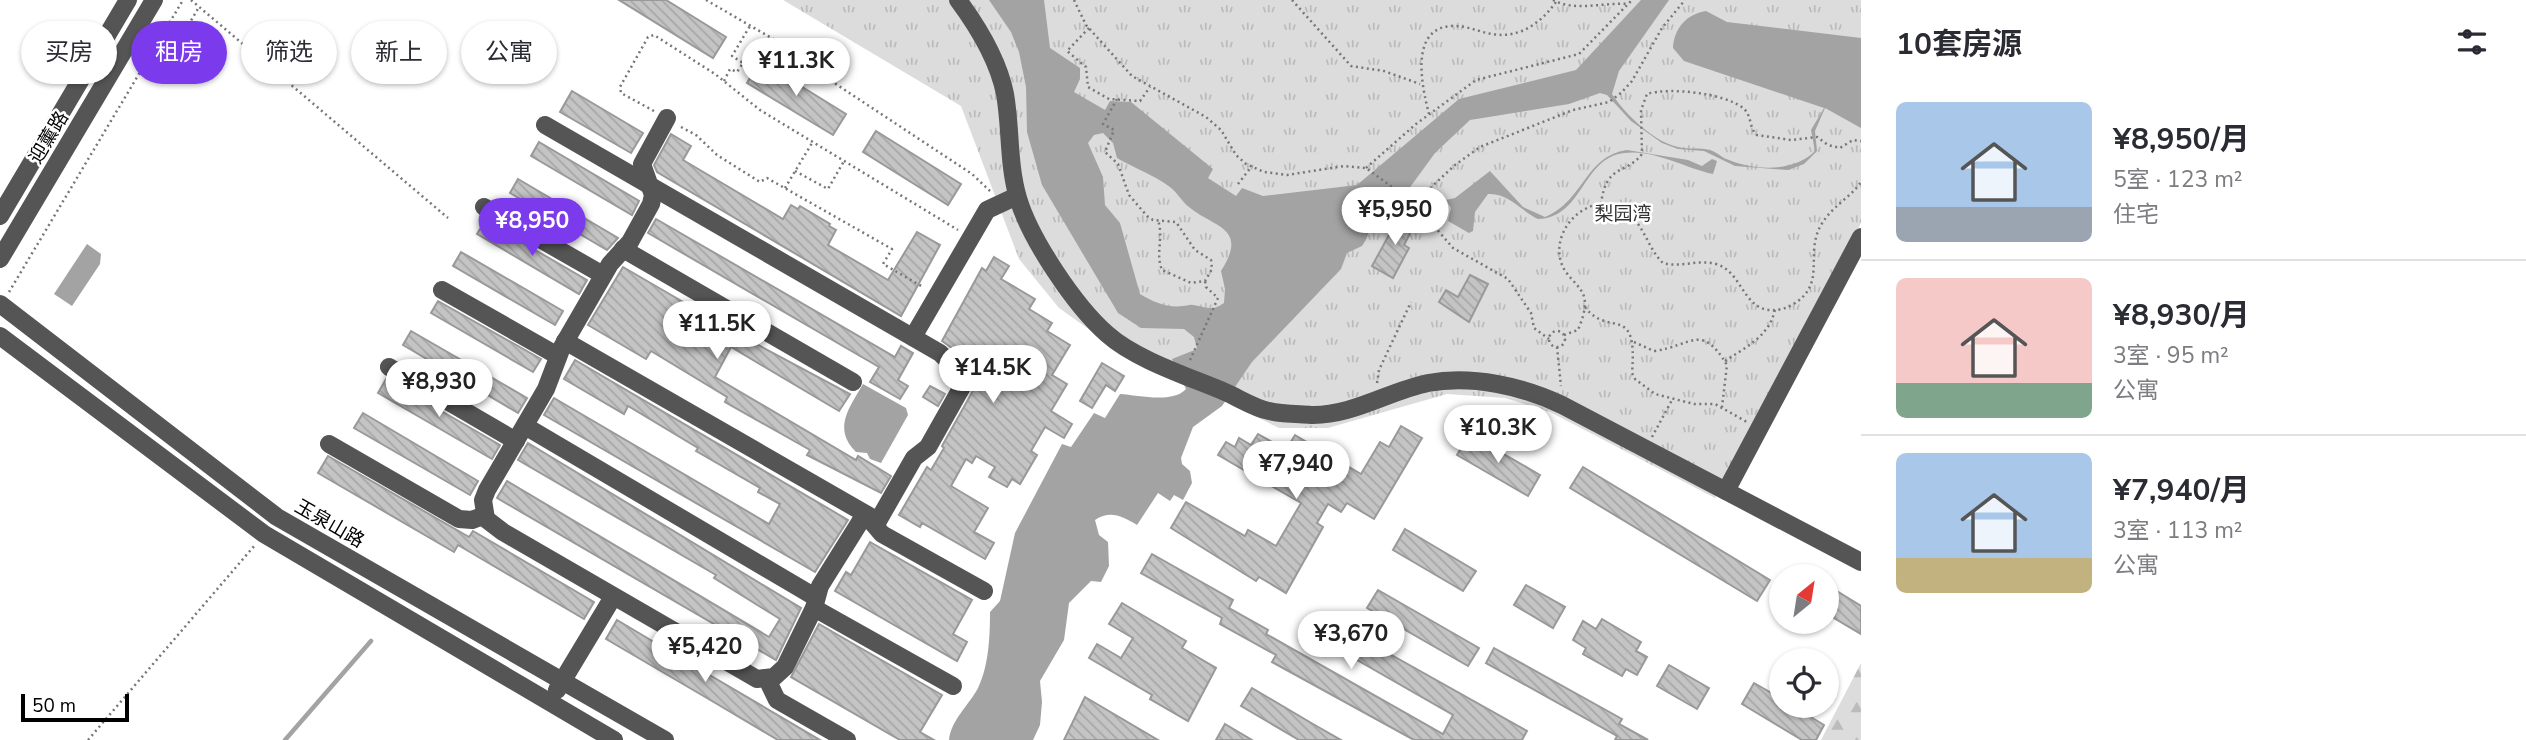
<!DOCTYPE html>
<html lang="zh">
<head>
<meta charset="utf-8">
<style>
	body { margin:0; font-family:"Nunito Sans","Noto Sans SC",sans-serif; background:#f7f7f7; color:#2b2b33; height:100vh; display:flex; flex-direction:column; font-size:26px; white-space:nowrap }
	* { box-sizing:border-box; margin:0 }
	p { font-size:23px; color:#7c7c81 }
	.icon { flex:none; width:38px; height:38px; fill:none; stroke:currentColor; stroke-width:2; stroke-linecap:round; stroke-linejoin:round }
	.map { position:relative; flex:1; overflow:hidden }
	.panel { display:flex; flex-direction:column; background:#fff; width:665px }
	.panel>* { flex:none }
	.top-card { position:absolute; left:21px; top:21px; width:665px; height:63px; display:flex; gap:14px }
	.needle { width:46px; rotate:30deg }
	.buttons { position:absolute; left:1769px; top:564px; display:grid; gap:14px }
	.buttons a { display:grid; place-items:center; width:70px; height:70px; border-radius:50%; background:#fff; box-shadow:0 2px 5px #0004; font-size:35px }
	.scale { position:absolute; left:21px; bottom:18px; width:108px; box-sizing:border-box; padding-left:7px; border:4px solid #000; border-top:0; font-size:19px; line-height:24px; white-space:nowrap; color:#000; -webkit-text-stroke:5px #fff; paint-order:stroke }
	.price { position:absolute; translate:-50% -60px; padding:0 16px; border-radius:24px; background:#fff; color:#222; font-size:23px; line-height:46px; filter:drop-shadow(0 2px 4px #0008) }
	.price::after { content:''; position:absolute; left:50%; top:42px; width:21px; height:16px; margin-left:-10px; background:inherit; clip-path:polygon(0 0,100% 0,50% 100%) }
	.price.active { background:#7c3aed; color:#fff }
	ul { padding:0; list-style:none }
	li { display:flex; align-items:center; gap:21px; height:175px; padding:0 35px }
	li+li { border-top:2px solid #e1e1e2 }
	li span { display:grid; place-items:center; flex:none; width:196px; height:140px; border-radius:10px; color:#555 }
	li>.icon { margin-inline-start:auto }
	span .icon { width:84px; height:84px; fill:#fffc; stroke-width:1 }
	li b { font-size:30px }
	h2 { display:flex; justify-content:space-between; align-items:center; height:84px; padding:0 35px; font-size:30px }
	.chip { padding:0 24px; border-radius:32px; background:#fff; box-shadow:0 2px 5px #0004; font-size:24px; line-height:63px }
	.chip.active { background:#7c3aed; color:#fff }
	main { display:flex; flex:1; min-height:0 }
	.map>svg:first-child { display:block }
</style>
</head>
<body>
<main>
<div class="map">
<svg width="1861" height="740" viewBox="0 0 1861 740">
	<defs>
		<pattern id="forest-firs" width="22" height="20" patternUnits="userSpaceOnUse" patternTransform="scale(1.75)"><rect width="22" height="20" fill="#dcdcdc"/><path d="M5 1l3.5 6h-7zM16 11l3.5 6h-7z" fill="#bbb"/></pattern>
		<pattern id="park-tufts" width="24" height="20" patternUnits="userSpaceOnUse" patternTransform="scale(1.75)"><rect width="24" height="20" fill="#dcdcdc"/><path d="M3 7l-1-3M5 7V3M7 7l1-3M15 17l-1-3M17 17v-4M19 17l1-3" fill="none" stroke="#bbb"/></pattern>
		<pattern id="building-back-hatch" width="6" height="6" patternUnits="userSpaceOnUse" patternTransform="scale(1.75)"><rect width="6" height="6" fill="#c4c4c4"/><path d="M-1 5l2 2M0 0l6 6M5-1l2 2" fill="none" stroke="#a7a7a7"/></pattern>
	</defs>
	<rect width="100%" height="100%" fill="#fff"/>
	<path fill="url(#forest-firs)" d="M1861 663V740H1821Z"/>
	<path fill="url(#park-tufts)" d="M783 0H1861V223L1715 498 1550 412 1505 398 1447 394 1328 428H1279L1118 350 1059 308 1019 259 961 106Z"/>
	<g fill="#a3a3a3" fill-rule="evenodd">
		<path d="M989 0H1044L1050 48 1080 68V79L1074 92 1105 110 1110 101 1131 102 1213 169 1208 178 1236 196 1242 188 1263 196 1357 185 1459 99 1576 70 1641 0H1669L1619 71 1612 94C1625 114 1654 142 1678 147 1688 150 1700 147 1710 150 1717 152 1722 158 1729 160 1756 171 1794 172 1815 151L1811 130 1824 108 1684 61 1673 48C1674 29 1686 14 1706 11L1727 22 1861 38V128L1825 108 1815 131 1817 151 1804 164 1788 170 1735 166 1704 151 1678 149 1662 143 1631 121 1607 95 1600 93 1569 104 1470 120 1435 153 1400 201C1367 202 1375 230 1362 246L1347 253 1341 269 1252 362 1222 406 1193 427 1181 458 1182 464 1190 471 1192 483 1183 500 1174 495 1170 501 1158 493 1137 525C1122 516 1110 510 1095 520L1099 535 1108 542 1109 566 1101 582 1091 581 1069 603 1064 640 1040 681 1042 702 1040 725 1033 740H949C951 720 969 705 978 688 989 666 990 635 990 612L1000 601 1015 533 1062 444 1071 447 1094 413 1105 418 1120 394C1138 395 1172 404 1186 389L1172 359 1197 349 1194 337 1184 329 1141 328 1118 313 1042 185 1027 132 1026 87 1019 52 1011 32ZM1103 133 1113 143 1117 158C1134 168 1154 175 1170 187 1178 193 1182 202 1189 207 1214 228 1249 227 1221 271L1225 289 1224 303C1211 312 1208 307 1193 305 1190 304 1186 306 1183 306 1167 308 1153 302 1140 294L1120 223 1105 205 1103 177 1088 143 1094 135Z"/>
		<path d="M1627 150 1688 160 1702 166 1712 159 1717 161 1713 174C1685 168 1654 149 1624 153 1582 158 1583 218 1538 219 1521 211 1509 193 1488 194L1475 212 1473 231 1469 233 1448 221 1451 208 1446 200 1455 198 1490 171 1523 207 1545 217C1584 201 1585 156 1627 150Z"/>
		<path d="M87 244 101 254 100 264 72 306 54 294Z"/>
		<path d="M863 384 906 408 908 415 881 463 870 459 867 453 856 452C832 428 850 407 863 384Z"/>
	</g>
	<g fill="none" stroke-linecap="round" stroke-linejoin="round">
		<path stroke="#a3a3a3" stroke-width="4.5" d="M285 740 371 641"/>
	</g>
	<g fill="url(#building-back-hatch)" stroke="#999" stroke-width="2">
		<path d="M619 0H666L726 37 713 58Z"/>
		<path d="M760 61 846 114 833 135 747 83Z"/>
		<path d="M572 91 643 133 631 153 560 112Z"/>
		<path d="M876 131 961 184 948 205 863 152Z"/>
		<path d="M671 134 691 146 683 160 783 219 791 205 798 209 800 206 830 224 829 226 836 230 828 245 888 280 917 232 940 245 901 316 657 172 654 165Z"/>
		<path d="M539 142 639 201 632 215 531 156Z"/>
		<path d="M518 179 618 238 607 250 510 193Z"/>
		<path d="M1401 213 1416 222 1404 245 1409 248 1393 278 1372 266Z"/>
		<path d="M656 219 895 357 901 346 913 353 898 380 908 386 900 399 870 382 879 367 648 233Z"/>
		<path d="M485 221 587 280 579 294 477 234Z"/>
		<path d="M461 252 563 311 555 325 453 266Z"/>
		<path d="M994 257 1009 266 1001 279 1035 299 1029 309 1052 323 1047 331 1070 345 1052 375 1067 384 1051 411 1072 424 1064 438 1045 427 1031 451 1037 455 1020 484 1012 479 1007 487 989 477 995 467 976 456 972 463 966 459 951 486 988 508 974 532 994 543 985 559 922 523 920 527 899 515 927 467 931 470 944 448 942 446 984 371 942 341 982 268 986 271Z"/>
		<path d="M623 267 747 339 850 394 839 411 731 347 715 377 856 460 858 456 891 476 881 493 807 455 810 450 725 402 727 397 651 351 646 359 588 325Z"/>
		<path d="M1470 275 1488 284 1469 322 1439 302 1446 290 1458 297Z"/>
		<path d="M438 301 541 359 533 372 431 313Z"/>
		<path d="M411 331 527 398 518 413 403 345Z"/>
		<path d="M575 360 848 520 815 572 544 415 554 398 769 524 780 504 758 492 760 488 696 451 698 448 628 406 624 414 564 379Z"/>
		<path d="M1102 363 1124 376 1115 391 1106 385 1092 408 1080 401Z"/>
		<path d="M386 379 500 445 492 459 378 393Z"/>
		<path d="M930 386 945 394 938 406 923 397Z"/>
		<path d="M363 413 478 481 470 495 354 428Z"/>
		<path d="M1401 426 1422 438 1374 519 1347 503 1341 512 1328 504 1317 523 1323 527 1286 593 1259 577 1256 581 1171 528 1186 502 1245 536 1248 530 1276 546 1301 503 1218 455 1226 442 1235 447 1239 438 1251 445 1258 434 1286 450 1295 435 1361 474 1380 442 1389 447Z"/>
		<path d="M1469 434 1540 475 1528 496 1457 455Z"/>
		<path d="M528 443 801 608 776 660 497 498 507 481 769 637 780 619 714 578 716 575 518 460Z"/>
		<path d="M328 456 469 537 473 531 594 602 584 619 458 545 454 552 318 473Z"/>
		<path d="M1583 467 1770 580 1757 601 1570 488Z"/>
		<path d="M1405 529 1476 571 1463 591 1393 550Z"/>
		<path d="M870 542 972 600 953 634 967 642 957 661 835 591 846 572 851 575Z"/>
		<path d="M1152 554 1233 600 1229 608 1268 630 1266 634 1443 734 1453 715 1343 652 1354 634 1527 731 1522 740H1414L1272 662 1276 655 1220 624 1222 618 1141 573Z"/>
		<path d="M1526 585 1565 607 1553 628 1514 605Z"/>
		<path d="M1827 585 1861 606V634L1827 614Z"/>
		<path d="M1378 590 1479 648 1468 666 1367 608Z"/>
		<path d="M1122 603 1186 641 1182 648 1216 668 1188 721 1150 699 1152 695 1089 658 1097 644 1121 658 1133 638 1109 624Z"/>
		<path d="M1602 619 1641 642 1636 651 1647 657 1637 675 1626 669 1622 676 1583 654 1586 648 1573 640 1583 621 1596 629Z"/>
		<path d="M617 620 713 677 820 740H778L712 701 606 639Z"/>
		<path d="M819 624 942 695 920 732 934 740H900L791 677Z"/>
		<path d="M1494 648 1622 719 1619 724 1648 740H1615L1617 736 1486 663Z"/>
		<path d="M1669 665 1709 688 1697 709 1657 686Z"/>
		<path d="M1754 683 1782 699V705H1791L1824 725 1816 740H1802L1742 704Z"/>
		<path d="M1252 688 1313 724 1341 740H1299L1241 706Z"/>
		<path d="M1085 697 1158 740H1064Z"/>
		<path d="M1225 724 1252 740H1216Z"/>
	</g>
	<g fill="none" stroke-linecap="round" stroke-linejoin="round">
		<g stroke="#777" stroke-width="2.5" stroke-dasharray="2 3.5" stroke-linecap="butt">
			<path d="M191 0 448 218"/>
			<path d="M706 0 775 40 801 61 972 174 990 191"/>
			<path d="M1074 0 1086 25 1132 76 1206 117 1221 130 1236 155 1246 164 1264 172 1287 175 1344 166 1366 168 1414 203 1453 248 1508 279 1531 313 1534 328 1549 339"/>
			<path d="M1292 0 1351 66 1384 71 1420 84"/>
			<path d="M1553 0C1575 12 1604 2 1628 4"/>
			<path d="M1089 28 1067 51 1086 67 1088 87 1109 99 1140 101 1150 87"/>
			<path d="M166 63 199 7"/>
			<path d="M724 81 730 69 737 72 743 63 732 56 750 26"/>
			<path d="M1117 99 1103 124 1114 130 1105 152 1118 164 1129 195 1147 216 1153 220 1176 222 1195 250 1211 260 1212 269 1205 281 1191 283 1162 270C1155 253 1164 238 1158 220"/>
			<path d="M654 111 621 93 620 87 648 37 654 35 715 74 760 110 958 230"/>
			<path d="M1429 114C1422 87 1408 25 1455 26 1468 26 1479 32 1492 34 1519 39 1541 23 1556 2"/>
			<path d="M681 127 696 135 717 155 760 182 767 178 892 249 883 264 923 287"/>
			<path d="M1366 168 1416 124 1476 80 1579 54 1632 0"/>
			<path d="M795 171 828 189 844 161"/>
			<path d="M1238 184 1252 166"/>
			<path d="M785 188 812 143"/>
			<path d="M1414 203 1455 165 1480 147 1573 110 1609 102 1621 93 1632 81 1662 28 1685 0"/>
			<path d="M1601 204C1606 163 1626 175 1642 154L1641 110 1647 94C1669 87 1724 93 1743 108 1752 115 1749 129 1757 135L1791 140 1817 137 1828 145 1840 148 1853 140 1861 141"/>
			<path d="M9 292 183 0"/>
			<path d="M1585 307C1609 339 1638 301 1632 373L1635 379 1655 394 1694 404H1715L1747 422"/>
			<circle cx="1557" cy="339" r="8"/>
			<path d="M1564 335 1578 330C1582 320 1588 305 1583 294 1579 285 1569 278 1564 269 1550 243 1569 212 1595 205 1608 202 1619 206 1630 215 1645 228 1649 250 1663 263 1680 268 1698 259 1716 264 1739 271 1741 298 1761 308 1771 312 1783 310 1792 305 1828 284 1804 255 1821 225 1832 206 1850 198 1861 182"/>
			<path d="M1634 342 1654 351C1692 346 1701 322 1727 365L1722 407"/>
			<path d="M1557 347 1561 386"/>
			<path d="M1190 360 1218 298 1206 287 1205 281"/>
			<path d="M1725 361C1746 347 1770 336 1775 309"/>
			<path d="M1377 383 1379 370 1411 302"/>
			<path d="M1652 437 1672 400"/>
			<path d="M88 740 255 545"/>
		</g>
		<g stroke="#555" stroke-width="18">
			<path d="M958 0C978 27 998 59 1005 94 1011 128 1008 164 1018 198 1030 239 1075 306 1107 334 1136 360 1190 377 1225 392 1239 398 1254 408 1269 411 1282 414 1298 414 1311 415 1352 416 1389 391 1428 383 1472 375 1522 386 1562 405L1861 562"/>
			<path d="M667 118 642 164 653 195 651 204 630 242 610 264 562 347 546 389 487 490 483 500 486 519 503 532 757 679 774 677 785 667 814 608 820 586 865 514 882 534 984 591"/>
			<path d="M545 125 940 353 962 375 963 385 928 447 914 458 878 521 565 341"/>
			<path d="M484 207 603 275"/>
			<path d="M0 216 128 0"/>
			<path d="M623 249 853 382"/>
			<path d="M0 259 154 0"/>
			<path d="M442 290 558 356"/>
			<path d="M0 304 277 517 665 740"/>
			<path d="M0 336 264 534 614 740"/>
			<path d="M913 337 987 210 1017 196"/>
			<path d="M389 367 516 441"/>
			<path d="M525 426 815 597"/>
			<path d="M329 444 459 519 472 520 485 515"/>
			<path d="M1726 491 1861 237"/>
			<path d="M814 608 953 686"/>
			<path d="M767 679 777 700 847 740"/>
			<path d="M557 690 613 597"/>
		</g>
	</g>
	<g text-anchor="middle" stroke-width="5" stroke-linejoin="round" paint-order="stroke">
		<g font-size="19" fill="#000" stroke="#fff">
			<text transform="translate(48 137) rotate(-59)" y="7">迎薰路</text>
			<text transform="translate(330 523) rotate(30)" y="7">玉泉山路</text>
		</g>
		<g font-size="19" fill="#333" stroke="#fff">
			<text x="1623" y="220">梨园湾</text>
		</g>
	</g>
</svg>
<div class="buttons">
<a><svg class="needle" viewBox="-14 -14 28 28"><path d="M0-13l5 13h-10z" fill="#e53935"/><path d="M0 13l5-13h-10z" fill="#7c7c81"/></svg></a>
<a><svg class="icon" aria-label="locate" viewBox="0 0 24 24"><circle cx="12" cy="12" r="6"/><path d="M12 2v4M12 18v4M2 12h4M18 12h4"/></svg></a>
</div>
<div class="scale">50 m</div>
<b class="price" style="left:796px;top:98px">¥11.3K</b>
<b class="price" style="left:1395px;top:247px">¥5,950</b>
<b class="price active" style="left:532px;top:258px">¥8,950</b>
<b class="price" style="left:717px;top:361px">¥11.5K</b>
<b class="price" style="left:993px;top:405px">¥14.5K</b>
<b class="price" style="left:439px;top:419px">¥8,930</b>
<b class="price" style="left:1498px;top:465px">¥10.3K</b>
<b class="price" style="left:1296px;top:501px">¥7,940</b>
<b class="price" style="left:1351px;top:671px">¥3,670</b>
<b class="price" style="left:705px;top:684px">¥5,420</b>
<div class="top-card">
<a class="chip">买房</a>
<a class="chip active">租房</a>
<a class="chip">筛选</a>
<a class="chip">新上</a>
<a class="chip">公寓</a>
</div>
</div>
<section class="panel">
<h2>10套房源<svg class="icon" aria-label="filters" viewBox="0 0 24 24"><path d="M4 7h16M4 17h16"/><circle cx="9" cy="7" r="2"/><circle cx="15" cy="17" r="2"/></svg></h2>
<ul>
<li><span style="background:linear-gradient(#a9c7e8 75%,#9aa5b1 0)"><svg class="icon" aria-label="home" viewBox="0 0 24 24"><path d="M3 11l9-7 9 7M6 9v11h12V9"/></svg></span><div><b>¥8,950/月</b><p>5室 · 123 m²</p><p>住宅</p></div></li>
<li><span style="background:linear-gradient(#f6c9c9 75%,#7fa58c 0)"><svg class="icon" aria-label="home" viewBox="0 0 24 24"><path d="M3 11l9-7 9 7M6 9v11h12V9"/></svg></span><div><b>¥8,930/月</b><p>3室 · 95 m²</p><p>公寓</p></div></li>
<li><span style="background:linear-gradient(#a9c7e8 75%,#c2b280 0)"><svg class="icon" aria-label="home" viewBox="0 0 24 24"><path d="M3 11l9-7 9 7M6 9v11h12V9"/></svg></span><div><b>¥7,940/月</b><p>3室 · 113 m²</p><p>公寓</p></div></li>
</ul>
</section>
</main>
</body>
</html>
